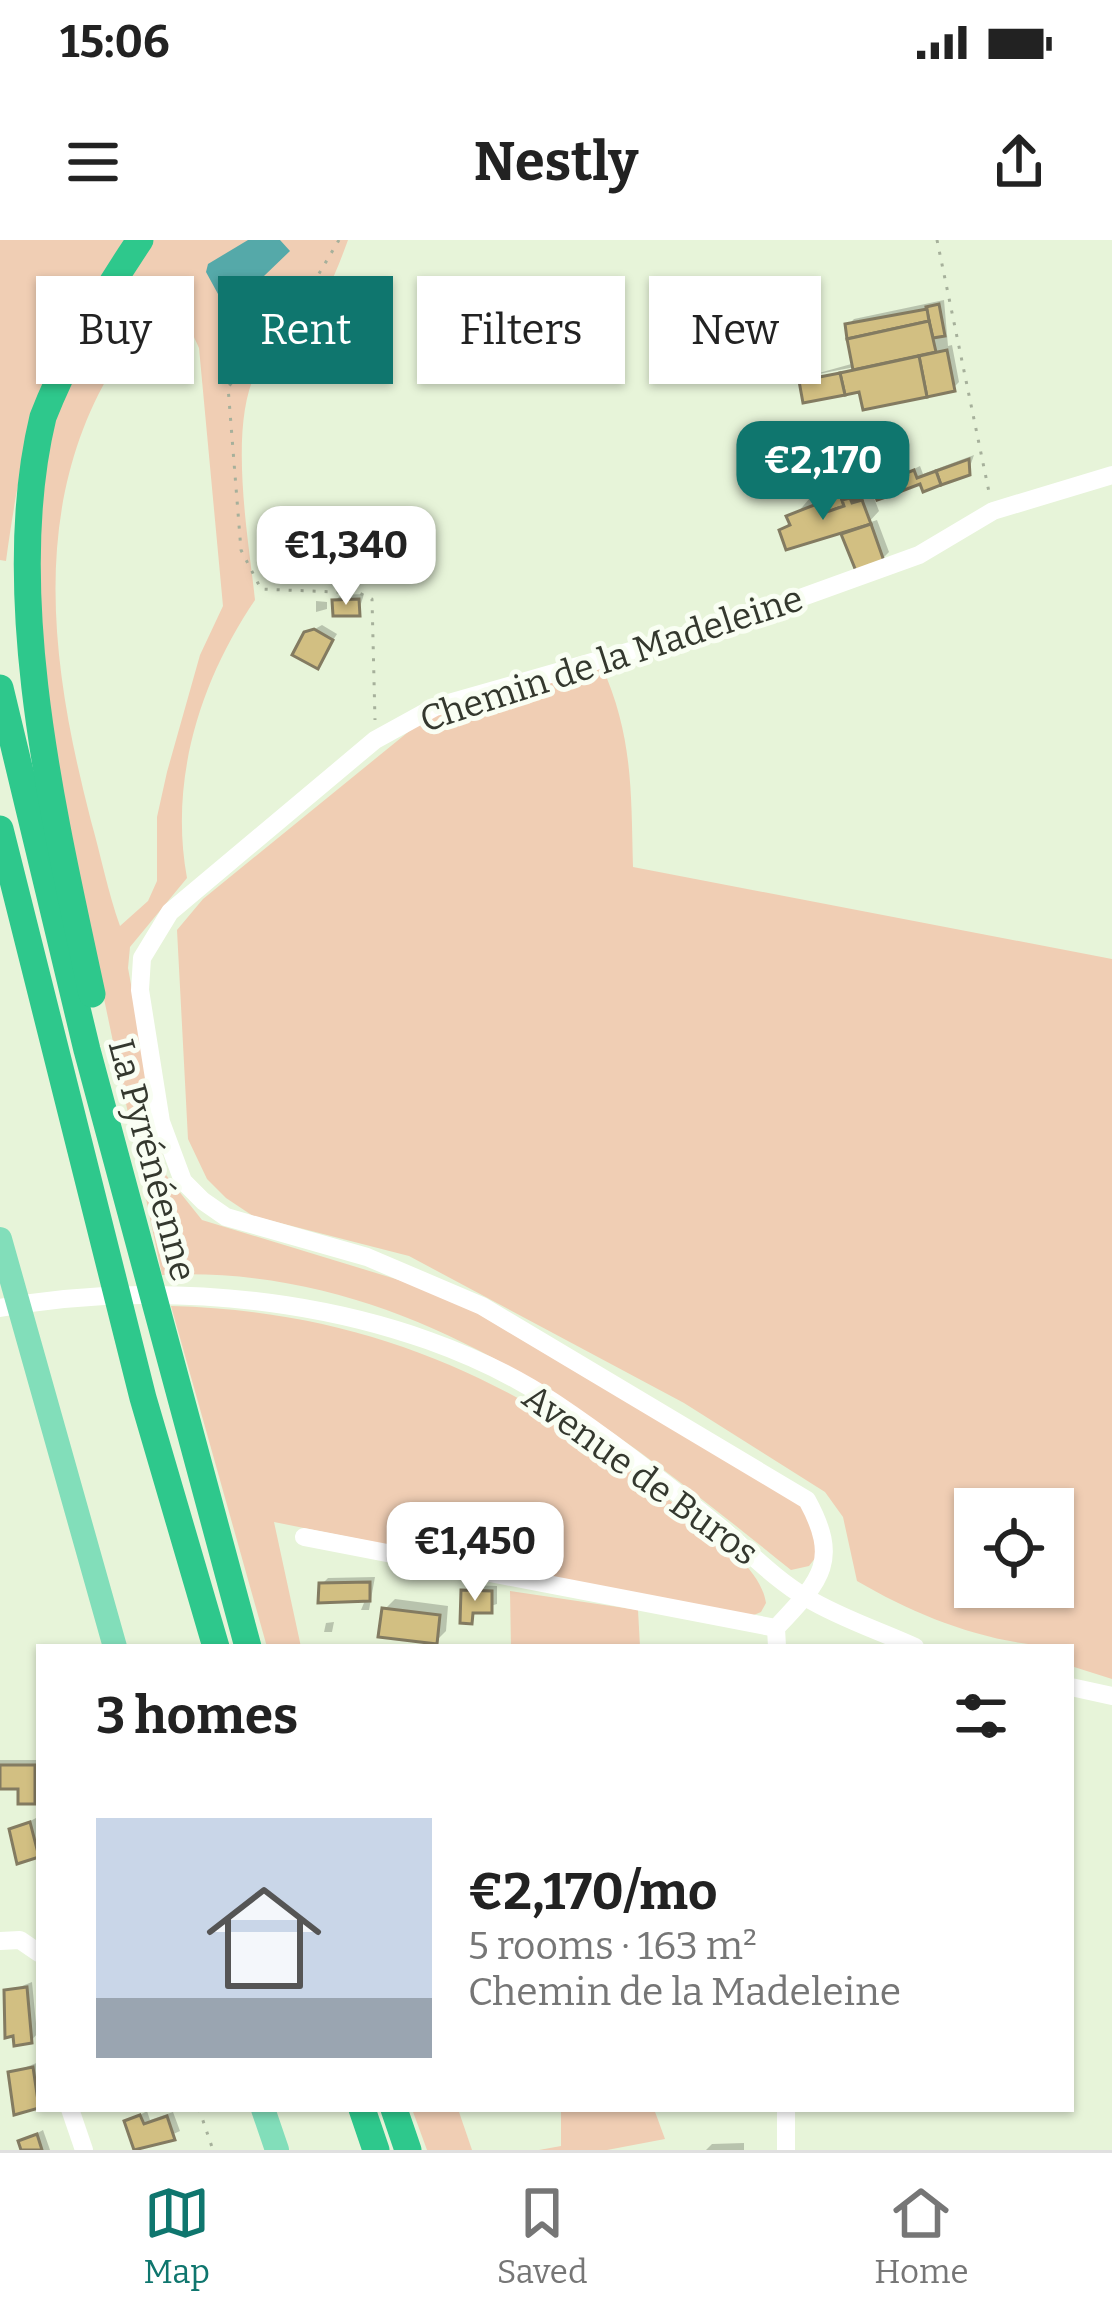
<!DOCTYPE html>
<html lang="en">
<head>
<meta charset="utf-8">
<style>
	body { margin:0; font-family:Bitter,serif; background:#f2f2f2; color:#222; height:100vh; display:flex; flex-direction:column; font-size:45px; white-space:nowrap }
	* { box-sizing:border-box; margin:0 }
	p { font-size:39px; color:#767676 }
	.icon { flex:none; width:66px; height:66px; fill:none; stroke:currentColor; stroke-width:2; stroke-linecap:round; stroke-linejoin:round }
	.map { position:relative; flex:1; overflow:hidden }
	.sheet { position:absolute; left:36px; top:1404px; width:1038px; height:468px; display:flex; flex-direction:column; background:#fff; border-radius:0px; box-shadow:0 3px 9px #0004 }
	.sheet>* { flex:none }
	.hud { position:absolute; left:36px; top:36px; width:1041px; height:108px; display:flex; gap:24px }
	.controls { position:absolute; left:954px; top:1248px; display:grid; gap:24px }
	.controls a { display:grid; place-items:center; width:120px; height:120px; border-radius:0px; background:#fff; box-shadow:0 3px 9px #0004; font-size:60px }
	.price { position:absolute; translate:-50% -102px; padding:0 27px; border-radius:24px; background:#fff; color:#222; font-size:39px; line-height:78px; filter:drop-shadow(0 3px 6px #0008) }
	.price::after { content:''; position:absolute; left:50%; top:72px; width:36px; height:27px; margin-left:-18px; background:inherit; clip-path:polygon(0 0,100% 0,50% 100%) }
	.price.active { background:#0f766e; color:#fff }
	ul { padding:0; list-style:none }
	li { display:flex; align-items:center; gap:36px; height:300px; padding:0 60px }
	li+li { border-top:3px solid #e0e0e0 }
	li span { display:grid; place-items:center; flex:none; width:336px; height:240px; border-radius:0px; color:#555 }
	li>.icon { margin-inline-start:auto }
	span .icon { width:144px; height:144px; fill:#fffc; stroke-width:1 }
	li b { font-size:51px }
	h2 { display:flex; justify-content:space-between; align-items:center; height:144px; padding:0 60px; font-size:51px }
	.chip { padding:0 42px; border-radius:0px; background:#fff; box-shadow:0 3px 9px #0004; font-size:42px; line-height:108px }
	.chip.active { background:#0f766e; color:#fff }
	.status { display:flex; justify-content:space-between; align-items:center; height:84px; padding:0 60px; background:#fff; direction:ltr }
	.status svg { height:33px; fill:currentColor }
	header { display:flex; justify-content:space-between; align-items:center; height:156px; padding:0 60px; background:#fff; font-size:54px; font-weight:700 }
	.menu { display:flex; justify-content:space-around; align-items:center; height:168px; border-top:3px solid #e0e0e0; background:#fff; font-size:33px; color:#767676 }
	.menu a { display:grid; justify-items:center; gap:6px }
	.menu .active { color:#0f766e }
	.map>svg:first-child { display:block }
</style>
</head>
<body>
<div class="status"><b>15:06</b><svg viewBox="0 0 49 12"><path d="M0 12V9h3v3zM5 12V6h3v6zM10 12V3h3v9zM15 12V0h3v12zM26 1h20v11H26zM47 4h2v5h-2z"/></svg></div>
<header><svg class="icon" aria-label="menu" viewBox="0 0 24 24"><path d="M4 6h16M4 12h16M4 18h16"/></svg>Nestly<svg class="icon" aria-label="share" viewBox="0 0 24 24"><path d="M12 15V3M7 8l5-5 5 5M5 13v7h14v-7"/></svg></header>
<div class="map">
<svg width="1112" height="1910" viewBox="0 0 1112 1910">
	<rect width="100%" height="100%" fill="#e7f4d9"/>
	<g fill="#f0ceb4" fill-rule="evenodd">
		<path d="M0 0H124C48 119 25 180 6 321L0 320Z"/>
		<path d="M154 0H348C336 33 324 63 300 90 290 102 274 108 264 120 224 169 249 300 255 360 200 441 169 540 187 638L130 707 128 728 166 935 202 980 422 1047 477 1073 803 1267 813 1282 816 1317 809 1326 791 1330C608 1183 413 1023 162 1035L44 473 28 352 49 189 79 120ZM172 61 181 69 199 108 223 366 200 415 167 532 157 577V641L148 661 120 686C108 653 101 616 91 581 52 430 28 269 113 128 127 104 144 70 172 61Z"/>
		<path d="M601 424C633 496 631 549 633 627L1112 719V1439L1071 1426V1407C996 1407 922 1379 857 1341L843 1277 825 1252 684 1163 409 1016 253 976 226 958 207 939 188 899 177 690 203 659 418 484 451 468ZM975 1269H1053V1347H975Z"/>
		<path d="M171 1066C376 1071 531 1146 688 1275 714 1296 761 1328 766 1363L761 1372 749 1377 274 1282 301 1407H267Z"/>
		<path d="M510 1351 638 1370 640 1407H511Z"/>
		<path d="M412 1869H458L472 1910H427Z"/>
		<path d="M561 1869H654L665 1899 607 1910H539L561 1906Z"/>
	</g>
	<path fill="#55a9a9" d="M248 0H280L290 11 264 36 260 58 240 71 224 65 206 32 208 24Z"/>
	<g fill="#0003">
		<path d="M944 60 948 106 952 105 959 142 953 148 866 167 862 148 805 160 802 142 805 139 856 133 855 127 808 136 855 123 848 85 854 79Z"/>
		<path d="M974 215 968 232 874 258 879 271 868 283 877 280 889 312 883 318 845 295 853 286 782 291 809 259 848 251 849 256 864 245 867 251H877L873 232 884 228V244L920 226 923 234Z"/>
		<path d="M364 354 358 373 335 361 341 355Z"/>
		<path d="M316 361 327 362V369L316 372Z"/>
		<path d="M322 385 337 394 317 425 306 394Z"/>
		<path d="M375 1337 369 1370H361L366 1358 322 1344 328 1338Z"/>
		<path d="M471 1345 497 1346V1364L477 1370 470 1381 464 1351Z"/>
		<path d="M395 1359 448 1366 446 1391 436 1401 385 1369Z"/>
		<path d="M334 1382 332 1392H324L326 1383Z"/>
		<path d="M0 1520H39V1556L34 1561 21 1546H0Z"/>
		<path d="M36 1578 39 1586V1622L13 1590Z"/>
		<path d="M32 1742 37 1794 31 1801 7 1752Z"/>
		<path d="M39 1822V1865L16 1871 11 1833Z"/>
		<path d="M147 1871 150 1880 173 1872 180 1891 138 1910 128 1882Z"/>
		<path d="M43 1890 50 1910H25L21 1902Z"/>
		<path d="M744 1903V1910H706L712 1904Z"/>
	</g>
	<g fill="#d2bf82" stroke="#837b61" stroke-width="3">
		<path d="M939 64 945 96 933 98 926 67Z"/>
		<path d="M927 69 929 81 847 99 845 84Z"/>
		<path d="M929 81 936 112 853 130 847 99Z"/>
		<path d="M947 110 955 151 927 157 919 116Z"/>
		<path d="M919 116 927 157 863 170 859 152 845 155 840 133Z"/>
		<path d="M840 133 845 155 803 163 799 141Z"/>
		<path d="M969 219 970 235 941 245 936 231Z"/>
		<path d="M877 230 886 257 877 260 867 233Z"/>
		<path d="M914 230 917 238 936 231 941 245 923 252 920 244 886 257 881 243Z"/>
		<path d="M858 249 862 260H842L844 266 827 272 822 262Z"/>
		<path d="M850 258 852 263 862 260 871 284 786 310 779 290 790 285 786 276 822 262 827 272 844 266 842 260Z"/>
		<path d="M871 284 884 321 856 331 841 294Z"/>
		<path d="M359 359 360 376H333L332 360Z"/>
		<path d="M314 389 333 400 318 429 292 415 304 392Z"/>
		<path d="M370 1342V1361L318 1363 319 1343Z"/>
		<path d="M461 1350 492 1351V1373H473L472 1384 460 1383Z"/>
		<path d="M382 1368 440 1375 437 1404 378 1397Z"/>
		<path d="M0 1525H35V1564H18V1549H0Z"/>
		<path d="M30 1582 39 1617 17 1624 9 1589Z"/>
		<path d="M27 1747 32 1803 14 1806 13 1796 5 1798 4 1750Z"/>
		<path d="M33 1827 39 1868 14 1875 8 1832Z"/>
		<path d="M140 1875 144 1884 167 1876 175 1900 134 1910 124 1881Z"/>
		<path d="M37 1894 42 1910H21L18 1901Z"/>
	</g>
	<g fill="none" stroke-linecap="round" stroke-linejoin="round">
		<g stroke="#a6b09b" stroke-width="3" stroke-dasharray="3 9" stroke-linecap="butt">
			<path d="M339 0 299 67 228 147 241 310 261 349 359 353 372 359 375 480"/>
			<path d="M937 0 989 252"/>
			<path d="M199 1869 213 1910"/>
		</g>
		<g stroke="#fff" stroke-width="18">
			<path d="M0 1068C177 1036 402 1061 555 1163 612 1201 668 1245 722 1289 749 1312 777 1341 807 1358 840 1378 880 1391 915 1407"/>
			<path d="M304 1297 776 1388"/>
			<path d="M777 1407 776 1388C820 1341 841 1322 807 1260L482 1066 367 1017 226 977 203 961 183 941 161 882 140 750 142 718 170 672 375 500 435 467 739 380 919 315 993 271 1112 235"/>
			<path d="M1071 1447 1112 1456"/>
			<path d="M0 1701 20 1700 39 1713"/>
			<path d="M70 1869 84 1910"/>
			<path d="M786 1869V1910"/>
		</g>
		<g stroke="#82deba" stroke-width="24">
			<path d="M0 999 115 1407"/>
			<path d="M263 1869 277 1910"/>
		</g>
		<g stroke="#2ec88c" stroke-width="27">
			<path d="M0 448 87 810 248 1407"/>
			<path d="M0 589 143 1158 216 1407"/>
			<path d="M92 754C54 577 0 354 43 177 67 115 103 55 140 0"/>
			<path d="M362 1869 376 1910"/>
			<path d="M394 1869 408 1910"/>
		</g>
	</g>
	<g text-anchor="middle" stroke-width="10" stroke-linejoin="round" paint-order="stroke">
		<g font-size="36" fill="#34382e" stroke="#f9fef3">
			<text transform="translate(611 418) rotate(-18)" y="13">Chemin de la Madeleine</text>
			<text transform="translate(153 920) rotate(75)" y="13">La Pyrénéenne</text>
			<text transform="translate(641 1234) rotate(36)" y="13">Avenue de Buros</text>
		</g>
	</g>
</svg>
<div class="controls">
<a><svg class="icon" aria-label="locate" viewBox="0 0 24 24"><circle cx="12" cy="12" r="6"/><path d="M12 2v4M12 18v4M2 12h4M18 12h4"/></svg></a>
</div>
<b class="price active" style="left:823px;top:283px">€2,170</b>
<b class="price" style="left:346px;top:368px">€1,340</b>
<b class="price" style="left:475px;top:1364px">€1,450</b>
<div class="hud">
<a class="chip">Buy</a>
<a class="chip active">Rent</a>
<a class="chip">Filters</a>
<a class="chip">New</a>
</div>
<section class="sheet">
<h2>3 homes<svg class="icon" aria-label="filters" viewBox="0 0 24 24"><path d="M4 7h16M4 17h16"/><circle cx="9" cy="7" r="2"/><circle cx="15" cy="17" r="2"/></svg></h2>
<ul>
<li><span style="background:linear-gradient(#c9d6e8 75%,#9aa5b1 0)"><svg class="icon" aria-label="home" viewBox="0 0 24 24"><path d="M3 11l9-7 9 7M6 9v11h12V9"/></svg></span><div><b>€2,170/mo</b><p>5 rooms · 163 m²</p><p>Chemin de la Madeleine</p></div></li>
</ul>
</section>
</div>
<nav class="menu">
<a class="active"><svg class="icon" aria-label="map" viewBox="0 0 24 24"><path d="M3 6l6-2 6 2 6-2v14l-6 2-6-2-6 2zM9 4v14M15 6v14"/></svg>Map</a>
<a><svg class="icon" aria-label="saved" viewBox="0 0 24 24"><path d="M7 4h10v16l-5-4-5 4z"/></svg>Saved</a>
<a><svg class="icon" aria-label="home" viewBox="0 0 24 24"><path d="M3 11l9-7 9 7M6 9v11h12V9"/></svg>Home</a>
</nav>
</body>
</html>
